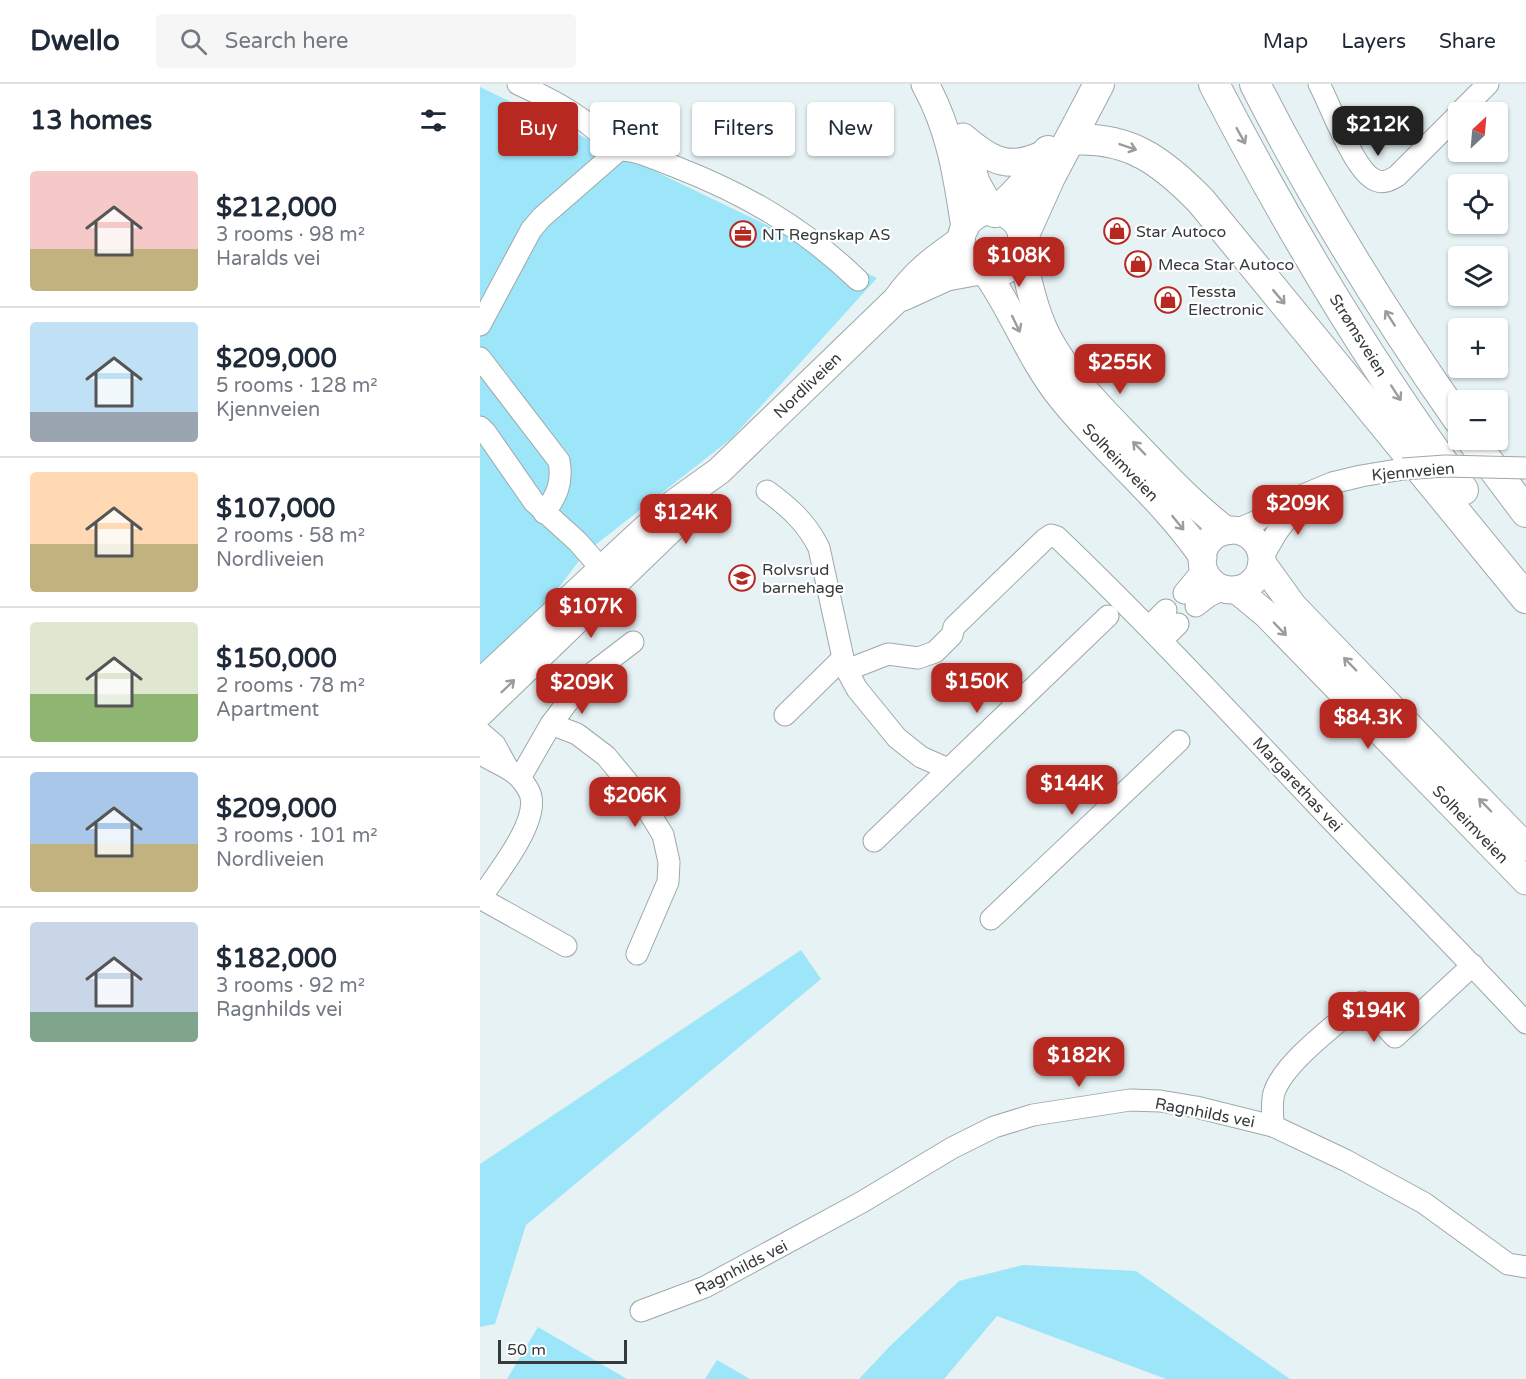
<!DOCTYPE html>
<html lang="en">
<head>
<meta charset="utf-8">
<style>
	body { margin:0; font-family:"Varela Round",sans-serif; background:#f6f6f7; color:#1f2937; height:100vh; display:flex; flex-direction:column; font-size:22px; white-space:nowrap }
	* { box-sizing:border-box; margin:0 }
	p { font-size:20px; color:#747a83 }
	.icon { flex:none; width:33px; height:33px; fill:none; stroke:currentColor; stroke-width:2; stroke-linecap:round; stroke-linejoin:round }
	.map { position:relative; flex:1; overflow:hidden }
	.sheet { display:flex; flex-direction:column; background:#fff; width:480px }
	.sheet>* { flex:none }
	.banner { position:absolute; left:18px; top:18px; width:570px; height:54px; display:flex; gap:12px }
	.needle { width:39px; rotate:26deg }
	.controls { position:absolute; left:968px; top:18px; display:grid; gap:12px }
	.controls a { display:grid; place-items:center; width:60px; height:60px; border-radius:6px; background:#fff; box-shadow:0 2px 4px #0004; font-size:30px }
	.scale { position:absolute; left:18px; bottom:15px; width:129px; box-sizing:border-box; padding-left:6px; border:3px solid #363a3b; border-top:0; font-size:16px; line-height:21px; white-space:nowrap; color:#363a3b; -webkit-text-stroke:4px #fff; paint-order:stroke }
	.price { position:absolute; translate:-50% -51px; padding:0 14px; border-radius:12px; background:#b72821; color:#fff; font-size:20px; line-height:39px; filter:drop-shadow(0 2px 3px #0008) }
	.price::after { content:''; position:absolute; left:50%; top:36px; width:18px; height:14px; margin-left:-9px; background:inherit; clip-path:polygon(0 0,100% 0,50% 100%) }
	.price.selected { background:#222; color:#fff }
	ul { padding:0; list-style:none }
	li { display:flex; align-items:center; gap:18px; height:150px; padding:0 30px }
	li+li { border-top:2px solid #e0e1e3 }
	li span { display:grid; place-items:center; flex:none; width:168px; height:120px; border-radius:6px; color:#555 }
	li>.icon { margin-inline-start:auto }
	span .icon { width:72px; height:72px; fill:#fffc; stroke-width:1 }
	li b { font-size:26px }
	h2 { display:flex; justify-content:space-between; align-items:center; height:72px; padding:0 30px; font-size:26px }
	.pill { padding:0 21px; border-radius:6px; background:#fff; box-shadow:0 2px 4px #0004; font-size:21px; line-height:54px }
	.pill.selected { background:#b72821; color:#fff }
	header { display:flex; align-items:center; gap:36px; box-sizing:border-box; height:84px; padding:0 30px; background:#fff; border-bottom:2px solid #e0e1e3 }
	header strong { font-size:28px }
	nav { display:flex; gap:33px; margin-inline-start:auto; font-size:21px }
	.search { width:420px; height:54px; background:#f6f6f7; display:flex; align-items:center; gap:15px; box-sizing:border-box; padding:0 21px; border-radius:6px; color:#747a83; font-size:22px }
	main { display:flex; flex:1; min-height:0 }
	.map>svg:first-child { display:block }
</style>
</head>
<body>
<header>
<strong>Dwello</strong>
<div class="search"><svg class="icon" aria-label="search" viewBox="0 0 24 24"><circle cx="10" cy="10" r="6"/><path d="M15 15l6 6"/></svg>Search here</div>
<nav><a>Map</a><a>Layers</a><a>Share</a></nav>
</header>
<main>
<section class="sheet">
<h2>13 homes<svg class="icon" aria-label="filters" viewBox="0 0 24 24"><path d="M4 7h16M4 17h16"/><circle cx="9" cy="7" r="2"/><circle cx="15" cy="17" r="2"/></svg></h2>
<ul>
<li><span style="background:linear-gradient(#f6c9c9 65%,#c2b280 0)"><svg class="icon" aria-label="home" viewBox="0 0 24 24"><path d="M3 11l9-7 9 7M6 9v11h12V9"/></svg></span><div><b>$212,000</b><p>3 rooms · 98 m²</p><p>Haralds vei</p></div></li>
<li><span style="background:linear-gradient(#bfe0f5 75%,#9aa5b1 0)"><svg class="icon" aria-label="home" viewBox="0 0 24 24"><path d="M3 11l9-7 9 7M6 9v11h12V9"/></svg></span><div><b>$209,000</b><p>5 rooms · 128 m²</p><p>Kjennveien</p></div></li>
<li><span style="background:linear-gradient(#ffd9b3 60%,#c2b280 0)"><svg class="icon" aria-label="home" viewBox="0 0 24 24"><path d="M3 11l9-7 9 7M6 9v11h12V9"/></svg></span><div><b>$107,000</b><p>2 rooms · 58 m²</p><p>Nordliveien</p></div></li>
<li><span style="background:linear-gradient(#dfe7d0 60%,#8fb573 0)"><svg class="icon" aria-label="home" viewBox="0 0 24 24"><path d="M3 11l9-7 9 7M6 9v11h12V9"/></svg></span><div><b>$150,000</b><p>2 rooms · 78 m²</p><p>Apartment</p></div></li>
<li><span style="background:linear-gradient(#a9c7e8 60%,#c2b280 0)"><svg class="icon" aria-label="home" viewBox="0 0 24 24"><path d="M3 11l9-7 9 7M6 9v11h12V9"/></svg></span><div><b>$209,000</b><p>3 rooms · 101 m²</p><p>Nordliveien</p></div></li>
<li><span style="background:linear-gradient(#c9d6e8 75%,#7fa58c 0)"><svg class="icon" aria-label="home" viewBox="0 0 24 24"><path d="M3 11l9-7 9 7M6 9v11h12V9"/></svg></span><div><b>$182,000</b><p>3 rooms · 92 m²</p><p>Ragnhilds vei</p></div></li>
</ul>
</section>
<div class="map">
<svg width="1046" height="1295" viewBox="0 0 1046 1295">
	<rect width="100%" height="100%" fill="#e7f2f5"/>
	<g fill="#9de5f9">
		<path d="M0 3 397 194 252 354 105 469 0 607Z"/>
		<path d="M321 866 341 895 46 1141 15 1240 0 1243V1080Z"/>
		<path d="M543 1181 656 1187 810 1295H686L517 1232 464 1295H379L410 1262 479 1197Z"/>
		<path d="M58 1243 147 1295H27Z"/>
		<path d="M237 1276 270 1295H225Z"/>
	</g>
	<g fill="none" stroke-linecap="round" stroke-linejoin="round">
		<g stroke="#9ea8ab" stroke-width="23">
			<g id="minor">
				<path d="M38 0C75 17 110 35 136 67"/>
				<path d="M839 0C851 22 874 87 895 96 904 100 910 96 917 92L978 31"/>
				<path d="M980 28 1008 0"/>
				<path d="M0 241 51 146 61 134 139 66C159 66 177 76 196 83 265 110 323 143 378 196"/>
				<path d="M0 274 79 377C83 398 77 412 64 429"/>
				<path d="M0 343 6 349 54 418 98 458 132 497"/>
				<path d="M287 407C309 423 327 439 339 464L365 583 377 605 417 654 441 673 468 685"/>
				<path d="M756 446 777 437 804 419 852 399 881 392 923 385"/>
				<path d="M782 474 797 448 822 415"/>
				<path d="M704 509 724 485"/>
				<path d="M716 522 729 512 743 505"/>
				<path d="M669 543 686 526"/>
				<path d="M682 556 698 540"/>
				<path d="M367 586 408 570 438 574 455 568 472 551 474 543 565 455 571 451 577 453C668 540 753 632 839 723 908 796 979 866 1046 939"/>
				<path d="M305 631 363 574"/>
				<path d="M71 640 97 650 126 672 159 712 183 751 189 778 188 798 157 870"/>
				<path d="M0 648 15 661 27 683"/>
				<path d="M0 669C12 678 28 682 39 693 43 697 50 707 51 713 57 741 16 791 0 815"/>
				<path d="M40 694 71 640 106 594 153 558"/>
				<path d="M394 757 628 532"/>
				<path d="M0 814 86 862"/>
				<path d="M511 835 699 657"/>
				<path d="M793 1042C793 1032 791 1019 794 1009 803 979 858 939 882 918L915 953 993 881"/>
				<path d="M161 1227 225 1203 382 1118 472 1064 514 1043 553 1031 650 1016 680 1017 716 1023 793 1042 865 1076 944 1119 1028 1180 1046 1183"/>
			</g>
		</g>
		<g stroke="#9ea8ab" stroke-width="29">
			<g id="major">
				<path d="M445 0C471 47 477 92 485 144"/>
				<path d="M483 53C512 78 530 87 566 69"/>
				<path d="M486 65 496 98 512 127"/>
				<circle cx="512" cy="158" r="31"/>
				<path d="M542 169C548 197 554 226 567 252 590 296 627 330 660 365 688 394 715 423 747 447"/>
				<path d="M507 190C534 229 550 274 580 312 624 368 682 413 723 473"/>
				<path d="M423 213 467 193 500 187"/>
				<circle cx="752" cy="476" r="30"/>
				<path d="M782 479 813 522 1046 763"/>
				<path d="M757 506 786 530 1046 797"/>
				<path d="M0 599 153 456 193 420 239 387 416 216C437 187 453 176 481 156"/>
				<path d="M0 629 198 438"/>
			</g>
		</g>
		<g stroke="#9ea8ab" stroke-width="32">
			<g id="highway">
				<path d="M734 0C807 141 889 279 983 406"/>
				<path d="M775 0C834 116 903 228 978 335"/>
				<path d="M590 56C649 52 682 77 721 117L1046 514"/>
				<path d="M515 128C536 111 554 90 568 67"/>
				<path d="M543 153 570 93 619 0"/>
				<path d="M992 356 1046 428"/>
			</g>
		</g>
		<use href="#minor" stroke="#fff" stroke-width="21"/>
		<use href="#major" stroke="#fff" stroke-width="27"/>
		<use href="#highway" stroke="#fff" stroke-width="30"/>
		<g stroke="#9ea8ab" stroke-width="23" stroke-linecap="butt">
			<path id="minor-bridge" d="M923 385 965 382 1046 384"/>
		</g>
		<use href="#minor-bridge" stroke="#fff" stroke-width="21"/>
	</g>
	<defs><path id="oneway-shaft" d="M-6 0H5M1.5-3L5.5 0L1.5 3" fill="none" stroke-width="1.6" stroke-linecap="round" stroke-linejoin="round" transform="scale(1.5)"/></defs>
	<g stroke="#9a9c9d">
		<use href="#oneway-shaft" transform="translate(761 52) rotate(61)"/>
		<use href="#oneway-shaft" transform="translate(648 63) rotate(19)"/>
		<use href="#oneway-shaft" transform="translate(799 213) rotate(50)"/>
		<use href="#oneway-shaft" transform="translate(910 234) rotate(-123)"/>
		<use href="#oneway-shaft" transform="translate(536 240) rotate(64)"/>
		<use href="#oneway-shaft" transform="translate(916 309) rotate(57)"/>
		<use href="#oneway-shaft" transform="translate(659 364) rotate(-134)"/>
		<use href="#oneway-shaft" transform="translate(698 439) rotate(51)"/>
		<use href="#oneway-shaft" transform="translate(800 545) rotate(46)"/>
		<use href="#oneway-shaft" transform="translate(870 580) rotate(-134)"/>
		<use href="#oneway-shaft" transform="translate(28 602) rotate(-44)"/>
		<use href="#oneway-shaft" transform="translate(1005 721) rotate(-134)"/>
	</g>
	<defs>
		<g id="shop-ring" transform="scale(1.35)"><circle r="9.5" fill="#fff" stroke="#b72821" stroke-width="1.5"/><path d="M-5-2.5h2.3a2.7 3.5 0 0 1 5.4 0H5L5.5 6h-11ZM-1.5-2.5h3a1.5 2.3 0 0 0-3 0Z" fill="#b72821"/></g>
		<g id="office-ring" transform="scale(1.35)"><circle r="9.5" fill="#fff" stroke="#b72821" stroke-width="1.5"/><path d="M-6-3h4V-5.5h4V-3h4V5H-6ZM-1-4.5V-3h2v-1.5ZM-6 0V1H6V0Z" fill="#b72821"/></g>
		<g id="school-ring" transform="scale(1.35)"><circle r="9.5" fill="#fff" stroke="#b72821" stroke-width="1.5"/><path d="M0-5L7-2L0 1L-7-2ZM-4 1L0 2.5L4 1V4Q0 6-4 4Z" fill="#b72821"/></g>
	</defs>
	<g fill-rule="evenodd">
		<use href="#shop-ring" x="637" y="147"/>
		<use href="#office-ring" x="263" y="150"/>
		<use href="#shop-ring" x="658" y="180"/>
		<use href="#shop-ring" x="688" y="216"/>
		<use href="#school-ring" x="262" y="494"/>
	</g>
	<g text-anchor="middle" stroke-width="4.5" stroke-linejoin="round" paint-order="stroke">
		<g font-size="16" fill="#363a3b" stroke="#fff" text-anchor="start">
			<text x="656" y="153">Star Autoco</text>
			<text x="282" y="156">NT Regnskap AS</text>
			<text x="678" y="186">Meca Star Autoco</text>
			<text x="708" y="213">Tessta<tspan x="708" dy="18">Electronic</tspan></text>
			<text x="282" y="491">Rolvsrud<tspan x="282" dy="18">barnehage</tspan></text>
		</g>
		<g font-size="16" fill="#363a3b" stroke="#fff">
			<text transform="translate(879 251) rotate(58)" y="6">Strømsveien</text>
			<text transform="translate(327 301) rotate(-44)" y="6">Nordliveien</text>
			<text transform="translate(641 378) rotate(46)" y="6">Solheimveien</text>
			<text transform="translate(933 387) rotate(-5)" y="6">Kjennveien</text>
			<text transform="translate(818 700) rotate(47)" y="6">Margarethas vei</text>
			<text transform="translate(991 740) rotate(46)" y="6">Solheimveien</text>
			<text transform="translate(725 1028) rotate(11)" y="6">Ragnhilds vei</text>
			<text transform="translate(261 1183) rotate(-27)" y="6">Ragnhilds vei</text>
		</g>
	</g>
</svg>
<div class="controls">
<a><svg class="needle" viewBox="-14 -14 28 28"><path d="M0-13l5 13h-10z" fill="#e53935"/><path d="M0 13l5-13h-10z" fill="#747a83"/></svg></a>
<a><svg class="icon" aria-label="locate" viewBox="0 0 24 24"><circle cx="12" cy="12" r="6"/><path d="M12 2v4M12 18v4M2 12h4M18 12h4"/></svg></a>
<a><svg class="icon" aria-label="layers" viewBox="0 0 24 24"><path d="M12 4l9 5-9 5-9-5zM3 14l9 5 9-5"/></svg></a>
<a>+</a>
<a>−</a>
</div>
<div class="scale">50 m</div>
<b class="price selected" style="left:898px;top:73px">$212K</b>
<b class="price" style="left:539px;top:204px">$108K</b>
<b class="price" style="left:640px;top:311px">$255K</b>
<b class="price" style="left:818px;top:452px">$209K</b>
<b class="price" style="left:206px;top:461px">$124K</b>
<b class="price" style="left:111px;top:555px">$107K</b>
<b class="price" style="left:497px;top:630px">$150K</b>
<b class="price" style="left:102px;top:631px">$209K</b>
<b class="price" style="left:888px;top:666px">$84.3K</b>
<b class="price" style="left:592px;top:732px">$144K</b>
<b class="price" style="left:155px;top:744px">$206K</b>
<b class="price" style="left:894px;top:959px">$194K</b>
<b class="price" style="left:599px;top:1004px">$182K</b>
<div class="banner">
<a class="pill selected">Buy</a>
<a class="pill">Rent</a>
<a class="pill">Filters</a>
<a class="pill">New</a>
</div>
</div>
</main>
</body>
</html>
